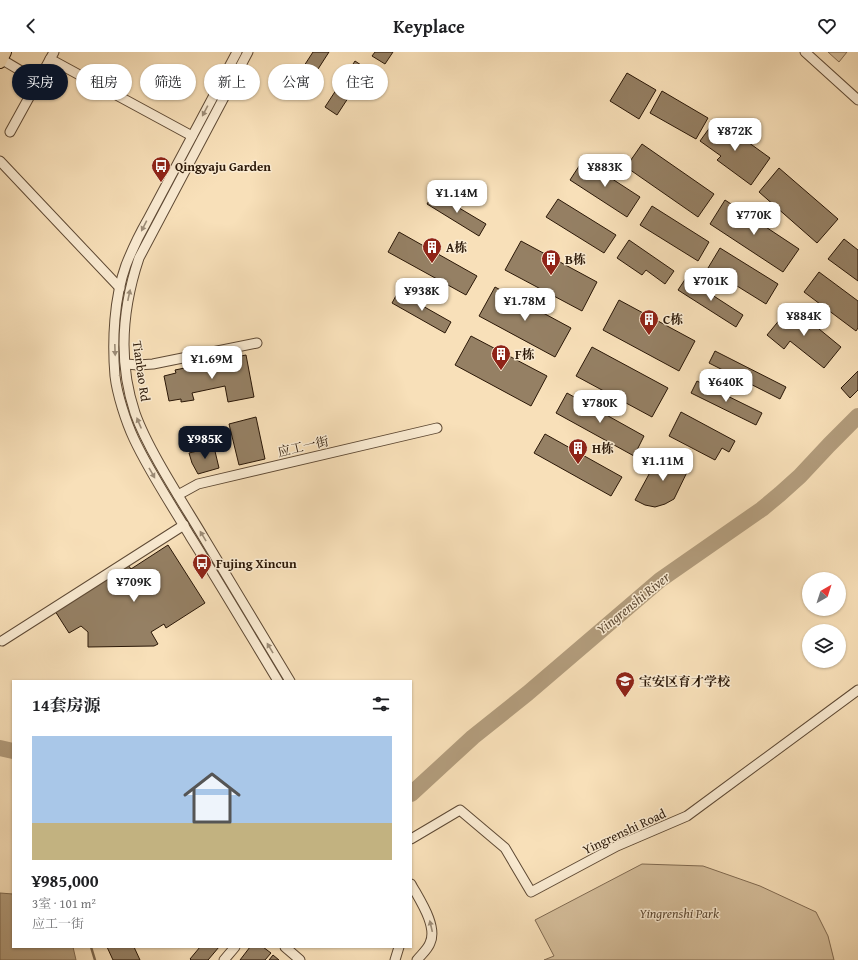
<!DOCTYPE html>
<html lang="zh">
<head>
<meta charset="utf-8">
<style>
	body { margin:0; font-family:"Gentium Book Plus","Noto Serif SC",serif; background:#f2f2f2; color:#202124; height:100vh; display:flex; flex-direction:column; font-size:15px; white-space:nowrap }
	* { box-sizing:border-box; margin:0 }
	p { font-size:13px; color:#757577 }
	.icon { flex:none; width:22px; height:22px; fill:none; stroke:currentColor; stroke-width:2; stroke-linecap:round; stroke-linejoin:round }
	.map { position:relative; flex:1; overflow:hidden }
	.drawer { position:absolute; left:12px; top:628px; width:400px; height:268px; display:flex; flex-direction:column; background:#fff; border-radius:0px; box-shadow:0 1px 3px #0004 }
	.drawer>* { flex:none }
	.guide { position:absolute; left:12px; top:12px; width:400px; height:36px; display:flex; gap:8px }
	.needle { width:26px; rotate:39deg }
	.tools { position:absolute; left:802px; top:520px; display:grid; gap:8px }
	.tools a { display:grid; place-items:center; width:44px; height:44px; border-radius:50%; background:#fff; box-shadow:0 1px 3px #0004; font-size:20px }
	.price { position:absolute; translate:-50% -34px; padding:0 9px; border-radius:8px; background:#fff; color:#222; font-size:13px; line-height:26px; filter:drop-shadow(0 1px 2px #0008) }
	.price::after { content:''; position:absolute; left:50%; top:24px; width:12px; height:9px; margin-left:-6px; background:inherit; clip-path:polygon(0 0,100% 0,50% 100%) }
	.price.selected { background:#111827; color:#fff }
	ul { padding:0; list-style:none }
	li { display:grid; align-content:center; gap:8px; height:212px; padding:0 20px }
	li span { display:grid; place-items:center; height:124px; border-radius:0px; color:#555 }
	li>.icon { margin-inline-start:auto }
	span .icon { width:72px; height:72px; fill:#fffc; stroke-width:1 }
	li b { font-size:17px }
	h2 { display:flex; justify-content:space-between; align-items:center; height:48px; padding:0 20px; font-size:17px }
	.pill { padding:0 14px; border-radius:18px; background:#fff; box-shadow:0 1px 3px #0004; font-size:14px; line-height:36px }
	.pill.selected { background:#111827; color:#fff }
	header { display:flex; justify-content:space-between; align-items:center; height:52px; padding:0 20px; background:#fff; font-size:18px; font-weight:600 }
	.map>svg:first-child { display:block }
</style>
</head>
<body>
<header><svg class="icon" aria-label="back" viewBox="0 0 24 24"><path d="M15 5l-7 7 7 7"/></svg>Keyplace<svg class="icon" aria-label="heart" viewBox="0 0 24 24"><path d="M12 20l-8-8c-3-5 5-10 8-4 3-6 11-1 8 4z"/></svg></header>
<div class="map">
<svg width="858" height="908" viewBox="0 0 858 908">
	<rect width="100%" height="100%" fill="#f8e0b9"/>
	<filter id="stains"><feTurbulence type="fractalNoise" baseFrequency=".005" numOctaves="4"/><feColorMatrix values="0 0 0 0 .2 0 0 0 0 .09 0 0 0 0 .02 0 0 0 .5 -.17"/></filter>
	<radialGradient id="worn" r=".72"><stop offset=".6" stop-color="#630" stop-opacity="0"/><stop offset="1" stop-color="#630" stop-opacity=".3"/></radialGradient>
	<g fill="#d5be9b" stroke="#806a51">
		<path d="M828 0H847L839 10Z"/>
		<path d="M642 812 703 814 760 834 816 860 828 884 834 908H544L554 904 535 868Z"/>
	</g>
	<path fill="#b29c7c" stroke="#7c674d" d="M0 841 13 842V895H73L76 908H0Z"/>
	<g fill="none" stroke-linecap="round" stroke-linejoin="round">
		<g stroke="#7c674d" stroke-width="2.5">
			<path d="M13 699V700"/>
			<path d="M91 895 95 908"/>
		</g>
		<g stroke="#b29c7c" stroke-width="16">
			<path d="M0 696 13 699"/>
			<path d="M411 742 473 685 528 641 660 528 762 457 780 442 800 424 829 393 858 364"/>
		</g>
	</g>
	<g fill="#958064" stroke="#2a1707">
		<path d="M313 0H329L302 42 291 34Z"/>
		<path d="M375 0H393L385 12 372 4Z"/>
		<path d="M355 9 367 17 337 63 325 55Z"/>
		<path d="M627 21 656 38 639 67 610 49Z"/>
		<path d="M662 39 708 66 696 87 650 61Z"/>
		<path d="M716 67 770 106 751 133 717 108 721 104 700 89Z"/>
		<path d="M642 92 714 142 698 165 626 115Z"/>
		<path d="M583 108 640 145 627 165 570 128Z"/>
		<path d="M779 116 838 167 817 191 759 140Z"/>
		<path d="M434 141 486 172 479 184 427 152Z"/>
		<path d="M558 147 616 183 604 201 546 165Z"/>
		<path d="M725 148 799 197 783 220 710 172Z"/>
		<path d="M652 154 709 190 698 209 640 173Z"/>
		<path d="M399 180 477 224 466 243 388 200Z"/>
		<path d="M844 187 858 198V229L828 207Z"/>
		<path d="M629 188 674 219 665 232 646 218 642 223 617 206Z"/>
		<path d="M521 189 597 230 582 259 505 218Z"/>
		<path d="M720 196 778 232 766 252 708 216Z"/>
		<path d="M819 220 858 249V276L856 279 804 240Z"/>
		<path d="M686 226 743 263 736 275 678 238Z"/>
		<path d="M495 235 571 276 555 305 479 264Z"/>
		<path d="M398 240 451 270 445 281 392 251Z"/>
		<path d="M619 248 695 289 679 319 603 278Z"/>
		<path d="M791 254 841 295 824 316 790 289 784 297 767 283Z"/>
		<path d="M471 284 547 324 531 354 455 313Z"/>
		<path d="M592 295 668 336 652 365 576 324Z"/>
		<path d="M715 299 786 335 780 347 709 311Z"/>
		<path d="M246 303 254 345 228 350 225 334 192 341 194 348 181 350V347L169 349 164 324 176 321 175 318Z"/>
		<path d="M858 319V338L850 346 841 336Z"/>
		<path d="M697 329 762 361 756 373 691 341Z"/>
		<path d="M567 341 644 384 634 404 556 361Z"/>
		<path d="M681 360 735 389 729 400 722 396 715 408 669 384Z"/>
		<path d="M256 365 265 407 239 413 229 372Z"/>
		<path d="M545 382 622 425 611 444 534 401Z"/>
		<path d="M214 395 219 416 198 422 192 411 189 401Z"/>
		<path d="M661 400 690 414 674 447 665 452 655 455 645 453 635 448Z"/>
		<path d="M168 493 205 551 166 576 164 572 151 580 158 592 154 594 88 595V580L81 574 69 581 55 559 128 513 131 517Z"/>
		<path d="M107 895H134L140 908H113Z"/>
		<path d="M200 895H219L208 908H191L190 907Z"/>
		<path d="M250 895H263L271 901 265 908H240Z"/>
		<path d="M273 903 279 908H269Z"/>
	</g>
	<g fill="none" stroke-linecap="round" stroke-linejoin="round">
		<g stroke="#5e4934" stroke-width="11">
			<g id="minor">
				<path d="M237 0 147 169C139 183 132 198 126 213 114 246 112 289 115 324 117 342 126 370 134 387 150 421 171 452 190 484 220 532 249 581 278 629"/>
				<path d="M248 0 139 206C122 257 118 310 135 361 141 378 150 395 159 411 173 436 189 461 204 486 233 534 261 581 290 629"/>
				<path d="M805 0 858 48"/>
				<path d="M1 7 38 29"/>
				<path d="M50 7 192 84"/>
				<path d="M10 80 54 0"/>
				<path d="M0 109 120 236"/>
				<path d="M126 312 138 313 153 312 257 291"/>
				<path d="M178 443 198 432 437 376"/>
				<path d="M2 589 184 473"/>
				<path d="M411 787 460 758 505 796 531 840 617 794 687 764 858 638"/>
				<path d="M411 832C419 847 438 874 430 891 428 897 421 903 417 908"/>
				<path d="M285 895 300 908"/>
				<path d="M224 908 235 895"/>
				<path d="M395 908 399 895"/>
			</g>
		</g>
		<g stroke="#2a1707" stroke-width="14">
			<path id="major" d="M0 10 5 0"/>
		</g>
		<use href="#minor" stroke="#faebd2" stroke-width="9"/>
		<use href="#major" stroke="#f8e0b9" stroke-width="12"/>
	</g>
	<defs><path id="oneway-solid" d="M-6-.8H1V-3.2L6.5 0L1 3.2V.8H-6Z"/></defs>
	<g fill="#9c8c77">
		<use href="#oneway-solid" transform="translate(205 59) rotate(118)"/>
		<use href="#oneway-solid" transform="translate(144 174) rotate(117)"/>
		<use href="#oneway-solid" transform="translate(129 243) rotate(-78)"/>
		<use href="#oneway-solid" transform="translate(115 298) rotate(88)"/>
		<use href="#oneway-solid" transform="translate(139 371) rotate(-113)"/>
		<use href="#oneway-solid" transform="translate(152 421) rotate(60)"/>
		<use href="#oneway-solid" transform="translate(203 484) rotate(-121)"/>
		<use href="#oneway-solid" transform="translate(270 596) rotate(-121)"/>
		<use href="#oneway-solid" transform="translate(431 874) rotate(-103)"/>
	</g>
	<defs>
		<g id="bus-pin" transform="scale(1)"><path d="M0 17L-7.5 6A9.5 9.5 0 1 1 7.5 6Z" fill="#8f2418" stroke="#faebd2"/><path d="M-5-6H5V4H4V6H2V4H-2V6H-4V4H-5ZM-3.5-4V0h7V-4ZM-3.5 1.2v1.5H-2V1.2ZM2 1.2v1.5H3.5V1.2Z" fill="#fff"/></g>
		<g id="building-pin" transform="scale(1)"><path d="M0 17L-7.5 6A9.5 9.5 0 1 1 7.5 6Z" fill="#8f2418" stroke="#faebd2"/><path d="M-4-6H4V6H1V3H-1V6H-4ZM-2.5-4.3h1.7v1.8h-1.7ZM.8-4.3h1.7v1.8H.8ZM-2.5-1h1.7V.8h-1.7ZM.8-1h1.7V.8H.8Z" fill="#fff"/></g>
		<g id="school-pin" transform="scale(1)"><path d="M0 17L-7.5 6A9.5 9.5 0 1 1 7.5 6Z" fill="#8f2418" stroke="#faebd2"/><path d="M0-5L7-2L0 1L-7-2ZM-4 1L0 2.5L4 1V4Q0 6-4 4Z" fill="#fff"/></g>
	</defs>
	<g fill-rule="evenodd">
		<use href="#bus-pin" x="161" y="114"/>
		<use href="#building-pin" x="432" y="195"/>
		<use href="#building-pin" x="551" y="207"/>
		<use href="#building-pin" x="649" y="267"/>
		<use href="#building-pin" x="501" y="302"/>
		<use href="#building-pin" x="578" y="396"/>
		<use href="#bus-pin" x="202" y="511"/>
		<use href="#school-pin" x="625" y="629"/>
	</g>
	<g text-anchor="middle" stroke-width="3" stroke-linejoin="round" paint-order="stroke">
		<g font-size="13" font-weight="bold" fill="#2a1707" stroke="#faebd2" text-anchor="start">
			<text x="175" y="119">Qingyaju Garden</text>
			<text x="446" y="200">A栋</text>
			<text x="565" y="212">B栋</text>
			<text x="663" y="272">C栋</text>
			<text x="515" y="307">F栋</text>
			<text x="592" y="401">H栋</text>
			<text x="216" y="516">Fujing Xincun</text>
			<text x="639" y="634">宝安区育才学校</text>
		</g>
		<g font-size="13" fill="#2a1707" stroke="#faebd2">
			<text transform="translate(142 319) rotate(82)" y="5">Tianbao Rd</text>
			<text transform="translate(303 394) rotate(-13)" y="5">应工一街</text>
			<text transform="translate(624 779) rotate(-25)" y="5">Yingrenshi Road</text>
		</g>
		<g font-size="13" font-style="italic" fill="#5d4933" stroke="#faebd2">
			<text x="679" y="866">Yingrenshi Park</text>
		</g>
		<g font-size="14" font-style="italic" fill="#604c36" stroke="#faebd2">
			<text transform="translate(633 551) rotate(-39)" y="5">Yingrenshi River</text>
		</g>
	</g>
	<rect width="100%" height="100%" filter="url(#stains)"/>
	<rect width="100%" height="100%" fill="url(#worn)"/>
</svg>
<div class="tools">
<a><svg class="needle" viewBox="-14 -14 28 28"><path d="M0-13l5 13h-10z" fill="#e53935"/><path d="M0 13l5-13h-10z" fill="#757577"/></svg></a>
<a><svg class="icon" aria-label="layers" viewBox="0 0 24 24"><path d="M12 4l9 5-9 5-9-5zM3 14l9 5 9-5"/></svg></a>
</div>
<b class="price" style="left:735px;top:100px">¥872K</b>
<b class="price" style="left:605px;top:136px">¥883K</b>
<b class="price" style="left:457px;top:162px">¥1.14M</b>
<b class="price" style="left:754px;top:184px">¥770K</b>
<b class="price" style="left:711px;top:250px">¥701K</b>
<b class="price" style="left:422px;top:260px">¥938K</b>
<b class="price" style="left:525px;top:270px">¥1.78M</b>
<b class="price" style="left:804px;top:285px">¥884K</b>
<b class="price" style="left:212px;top:328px">¥1.69M</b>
<b class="price" style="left:726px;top:351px">¥640K</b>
<b class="price" style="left:600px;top:372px">¥780K</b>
<b class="price selected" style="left:205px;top:408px">¥985K</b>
<b class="price" style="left:663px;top:430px">¥1.11M</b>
<b class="price" style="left:134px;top:551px">¥709K</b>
<div class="guide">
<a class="pill selected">买房</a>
<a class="pill">租房</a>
<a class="pill">筛选</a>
<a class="pill">新上</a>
<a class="pill">公寓</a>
<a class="pill">住宅</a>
</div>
<section class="drawer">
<h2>14套房源<svg class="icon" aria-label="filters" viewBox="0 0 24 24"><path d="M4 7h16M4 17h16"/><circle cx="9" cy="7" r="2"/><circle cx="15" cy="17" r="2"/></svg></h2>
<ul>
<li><span style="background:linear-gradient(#a9c7e8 70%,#c2b280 0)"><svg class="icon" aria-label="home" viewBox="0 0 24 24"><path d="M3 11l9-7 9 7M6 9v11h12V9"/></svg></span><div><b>¥985,000</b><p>3室 · 101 m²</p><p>应工一街</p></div></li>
</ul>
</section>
</div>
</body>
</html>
